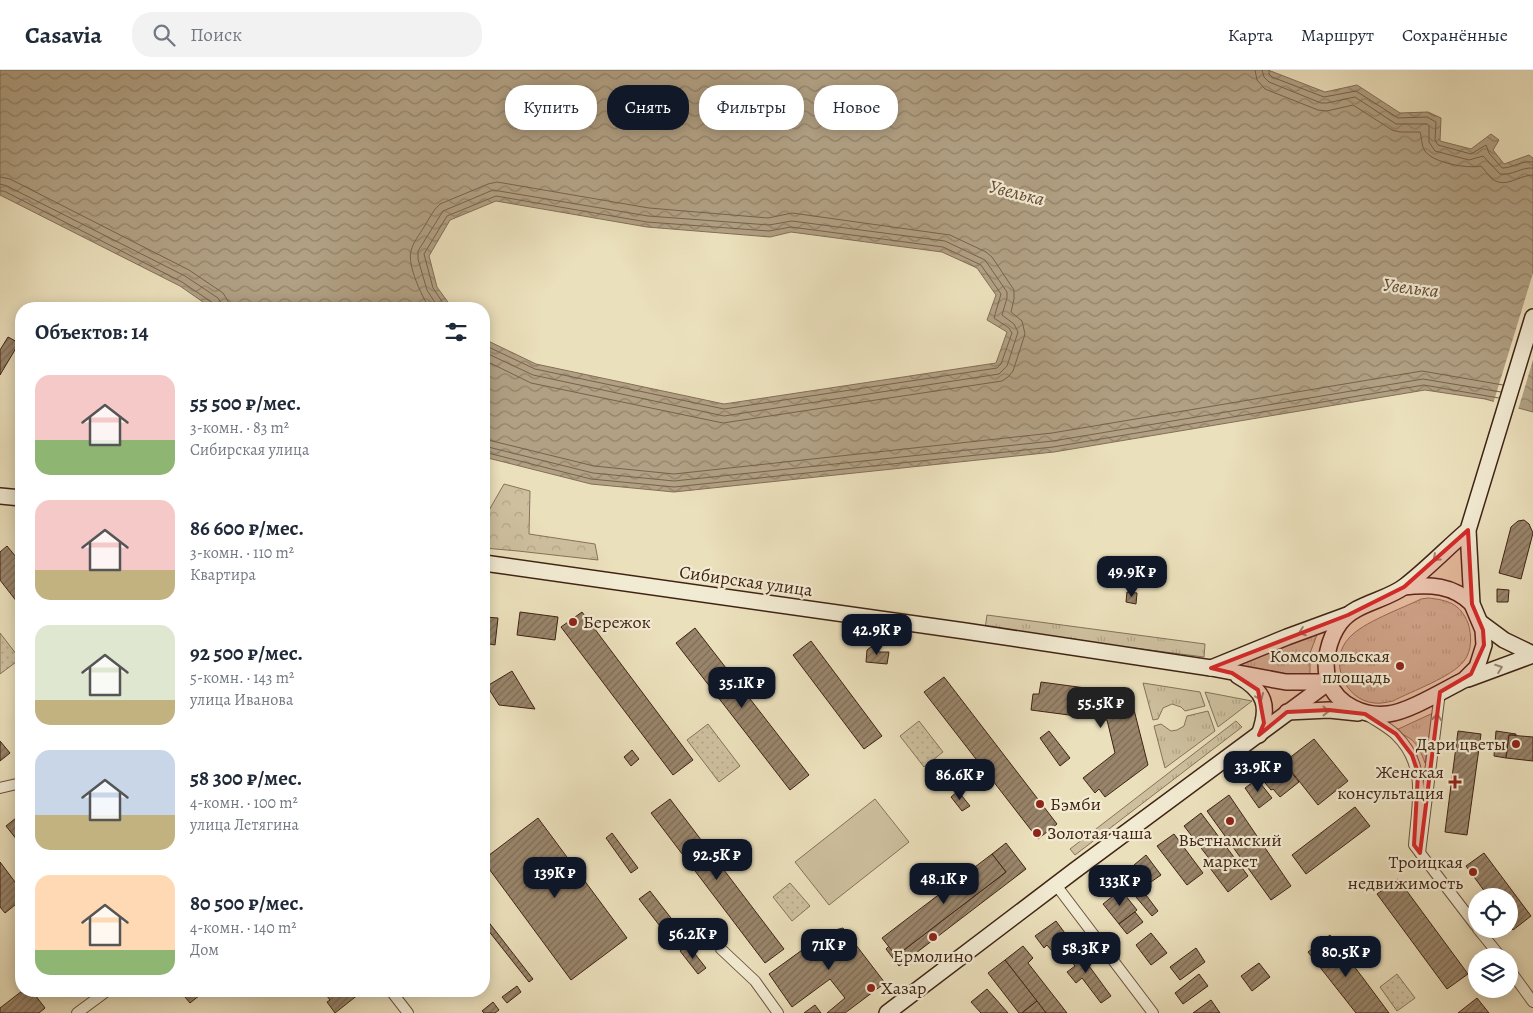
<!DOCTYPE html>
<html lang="ru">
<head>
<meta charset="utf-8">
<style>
	body { margin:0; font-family:Alegreya,serif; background:#f2f2f3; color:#1f2937; height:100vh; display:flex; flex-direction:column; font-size:19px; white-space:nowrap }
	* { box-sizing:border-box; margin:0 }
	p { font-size:16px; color:#747a83 }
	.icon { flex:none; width:28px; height:28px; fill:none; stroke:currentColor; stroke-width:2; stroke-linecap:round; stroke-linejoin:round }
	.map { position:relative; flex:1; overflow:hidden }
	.side { position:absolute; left:15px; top:232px; width:475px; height:695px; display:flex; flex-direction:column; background:#fff; border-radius:20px; box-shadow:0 2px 12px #0003 }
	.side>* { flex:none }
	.banner { position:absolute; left:505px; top:15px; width:475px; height:45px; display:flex; gap:10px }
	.fabs { position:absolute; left:1468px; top:818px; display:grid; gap:10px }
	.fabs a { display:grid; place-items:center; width:50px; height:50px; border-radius:50%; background:#fff; box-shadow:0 2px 12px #0003; font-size:25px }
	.price { position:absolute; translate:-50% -42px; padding:0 11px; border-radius:10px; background:#111827; color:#fff; font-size:16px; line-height:32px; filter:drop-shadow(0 1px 2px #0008) }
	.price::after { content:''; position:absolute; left:50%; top:30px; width:15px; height:11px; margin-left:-8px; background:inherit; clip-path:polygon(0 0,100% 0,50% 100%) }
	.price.active { background:#222; color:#fff }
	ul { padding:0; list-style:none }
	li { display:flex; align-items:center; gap:15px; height:125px; padding:0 20px }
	li span { display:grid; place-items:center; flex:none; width:140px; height:100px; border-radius:15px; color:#555 }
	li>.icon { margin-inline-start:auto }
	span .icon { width:60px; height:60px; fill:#fffc; stroke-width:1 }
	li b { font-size:21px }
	h2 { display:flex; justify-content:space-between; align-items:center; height:60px; padding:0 20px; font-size:21px }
	.pill { padding:0 18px; border-radius:20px; background:#fff; box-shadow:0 2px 12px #0003; font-size:18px; line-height:45px }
	.pill.active { background:#111827; color:#fff }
	header { display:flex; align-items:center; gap:30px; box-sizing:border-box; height:70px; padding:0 25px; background:#fff; border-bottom:1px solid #e0e1e3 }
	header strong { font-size:24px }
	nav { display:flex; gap:28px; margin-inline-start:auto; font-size:18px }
	.search { width:350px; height:45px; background:#f2f2f3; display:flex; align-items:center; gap:12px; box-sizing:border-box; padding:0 18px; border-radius:20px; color:#747a83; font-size:19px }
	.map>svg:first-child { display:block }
</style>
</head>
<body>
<header>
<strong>Casavia</strong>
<div class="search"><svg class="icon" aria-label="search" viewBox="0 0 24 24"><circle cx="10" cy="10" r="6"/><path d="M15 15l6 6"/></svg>Поиск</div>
<nav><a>Карта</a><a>Маршрут</a><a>Сохранённые</a></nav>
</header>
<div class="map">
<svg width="1533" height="943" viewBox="0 0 1533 943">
	<defs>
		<pattern id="grass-tufts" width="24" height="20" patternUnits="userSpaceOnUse" patternTransform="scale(1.25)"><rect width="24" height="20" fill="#cec09f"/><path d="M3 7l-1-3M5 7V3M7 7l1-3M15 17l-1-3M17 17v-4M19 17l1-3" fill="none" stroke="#b2a588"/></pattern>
		<pattern id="forest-crowns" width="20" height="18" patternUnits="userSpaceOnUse" patternTransform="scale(1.25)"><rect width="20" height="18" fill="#cec09f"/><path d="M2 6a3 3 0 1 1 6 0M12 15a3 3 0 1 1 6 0" fill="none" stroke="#b2a588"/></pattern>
		<pattern id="park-dots" width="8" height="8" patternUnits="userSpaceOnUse" patternTransform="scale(1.25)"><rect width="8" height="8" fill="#cec09f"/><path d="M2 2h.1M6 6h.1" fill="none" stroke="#b2a588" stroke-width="1.8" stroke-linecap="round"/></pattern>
		<pattern id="water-waves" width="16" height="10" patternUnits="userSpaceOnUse" patternTransform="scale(1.25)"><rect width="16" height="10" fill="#b1a083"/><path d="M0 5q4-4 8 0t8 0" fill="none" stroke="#91826a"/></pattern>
		<pattern id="building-hatch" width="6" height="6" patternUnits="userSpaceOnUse" patternTransform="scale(1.25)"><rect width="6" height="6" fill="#99856b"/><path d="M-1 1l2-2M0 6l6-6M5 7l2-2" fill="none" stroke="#7e6c57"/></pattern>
	</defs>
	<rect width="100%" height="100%" fill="#ebe0bc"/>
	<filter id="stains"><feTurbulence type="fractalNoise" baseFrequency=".004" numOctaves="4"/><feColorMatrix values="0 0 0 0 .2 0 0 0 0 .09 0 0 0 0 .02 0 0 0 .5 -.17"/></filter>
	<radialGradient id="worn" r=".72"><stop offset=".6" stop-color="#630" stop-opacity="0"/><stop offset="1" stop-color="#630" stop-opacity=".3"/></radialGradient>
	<g fill="url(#grass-tufts)" stroke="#87725a">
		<path d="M1428 528C1447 530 1460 533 1468 553 1472 565 1472 581 1464 591 1452 607 1412 621 1393 631 1387 632 1381 634 1374 633 1344 630 1328 590 1349 568 1363 552 1401 539 1421 529Z"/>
		<path d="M987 545 1205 574 1204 587 985 559Z"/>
		<path d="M1320 557 1310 583V611L1232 599Z"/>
		<path d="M1143 613 1200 622 1205 636 1185 641 1181 637 1172 634 1163 638 1158 649 1153 650Z"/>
		<path d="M1205 622 1252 631 1218 657Z"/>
		<path d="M1208 641 1215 661 1165 698 1154 656 1161 654 1171 661 1177 660 1184 656 1187 646Z"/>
		<path d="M1433 643 1425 693C1418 674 1414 668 1394 661Z"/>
		<path d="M1236 651 1242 657 1075 785 1070 779Z"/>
	</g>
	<path fill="url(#forest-crowns)" stroke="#87725a" d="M504 414 530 421 529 464 595 474 598 490 518 481 484 478V449Z"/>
	<g fill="url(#park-dots)" stroke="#87725a">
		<path d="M0 563 20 589 0 604Z"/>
		<path d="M919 651 943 682 924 697 900 666Z"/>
		<path d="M708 654 740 696 719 712 687 670Z"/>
		<path d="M790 813 810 836 792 851 773 827Z"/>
		<path d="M1397 904 1415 928 1397 941 1380 917Z"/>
	</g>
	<path fill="#cec09f" stroke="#87725a" d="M875 729 909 772 829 835 795 792Z"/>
	<path fill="url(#water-waves)" stroke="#846e57" d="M0 0H1268L1325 22 1357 15 1400 43 1428 42 1441 48 1440 71 1471 79 1491 64 1499 70 1493 80 1504 94 1529 85 1533 88V342L1485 329 1425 320 1054 382 674 422 591 414 484 387V269L536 294 724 334 996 293 1007 262 987 250 996 225 977 198 942 182 791 162 770 167 647 157 496 131 450 150 429 186 437 217 453 239H213L180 216 0 125Z"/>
	<path fill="#ebe0bc" d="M1533 203V290L1518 340 1493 334Z"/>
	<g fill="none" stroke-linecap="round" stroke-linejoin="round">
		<g stroke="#78624c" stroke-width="1">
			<path d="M1255 0 1257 10 1265 19 1318 40 1327 41 1353 35 1392 60 1400 62H1420C1422 68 1421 75 1425 81 1433 93 1468 99 1481 96 1485 100 1488 105 1492 109 1506 119 1519 105 1533 105"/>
			<path d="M1262 0 1264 7 1269 12 1321 33H1327L1355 27 1396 54H1427L1429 56V72L1435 81 1469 90 1483 86 1500 104C1512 106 1521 97 1533 98"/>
			<path d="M1269 0V4L1272 7 1324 27 1356 21 1398 48 1427 47 1436 52 1435 70 1438 75 1471 84 1486 75 1489 83 1502 98C1513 98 1522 90 1533 92"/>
			<path d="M0 107 10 109 189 200 223 223 228 231 229 239"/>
			<path d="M0 114 7 116 185 206 218 228 221 233 222 239"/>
			<path d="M0 121H4L182 212 213 233 215 239"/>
			<path d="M430 239C422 227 407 195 411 181 413 172 420 164 424 157 429 149 433 140 440 134L488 114 497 112 649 138 768 148 792 143 950 165 986 182 992 187 1014 220V229L1011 242 1022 251 1025 264 1013 301 1008 307 1002 311 723 353 531 313 484 290"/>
			<path d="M439 239 427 220 418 189V181L443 141 493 120 648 146 769 155 792 151 945 171 985 190 1007 222V228L1002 245 1014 254 1018 262 1007 296 999 304 724 346 533 305 484 282"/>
			<path d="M447 239 433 218 424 184 447 146 496 126 647 152 769 161 791 157 943 177 981 195 1001 224 994 248 1009 258 1012 263 1001 294 997 298 724 339 535 299 484 275"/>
			<path d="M484 369 594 396 674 404 1052 363 1422 301 1503 315"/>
			<path d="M484 376 593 403 674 411 1053 371 1423 309 1501 322"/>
			<path d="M484 382 591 409 674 417 1053 377 1424 315 1499 328"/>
		</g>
	</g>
	<g fill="url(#building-hatch)" stroke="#402314">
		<path d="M8 267 19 273 0 305V280Z"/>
		<path d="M1524 450 1529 454 1533 463 1521 509 1499 503 1511 457 1518 451Z"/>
		<path d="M7 476 21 493V537L0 510V482Z"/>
		<path d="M1497 519 1509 520 1508 532H1497Z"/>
		<path d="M1127 522 1137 523 1136 534 1126 532Z"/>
		<path d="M520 542 558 547 555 570 517 565Z"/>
		<path d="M582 542 693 690 673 705 561 557Z"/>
		<path d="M484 547 498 548 495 575 484 573Z"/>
		<path d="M695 558 809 705 790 720 676 573Z"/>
		<path d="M811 571 882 666 864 679 793 585Z"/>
		<path d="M871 577 877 578 879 582H889L887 594 866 592 867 580Z"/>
		<path d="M512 601 535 639 499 635 487 616Z"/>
		<path d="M944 607 1057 754 1038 769 924 622Z"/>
		<path d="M1041 612 1130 624 1148 695 1105 727 1099 719 1095 723 1083 708 1115 683 1107 650 1031 640 1033 624H1039Z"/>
		<path d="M1049 661 1070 688 1060 696 1040 668Z"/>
		<path d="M1458 661 1481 664 1467 765 1445 762Z"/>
		<path d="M1496 661 1516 664V665H1509L1506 688 1494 686Z"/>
		<path d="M1509 665 1533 667V691L1506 688Z"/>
		<path d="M1314 669 1348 711 1318 735 1284 692Z"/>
		<path d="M0 671 10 683 0 691Z"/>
		<path d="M632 680 639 689 631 696 624 687Z"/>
		<path d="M1281 690 1299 712 1280 727 1273 719 1271 720 1260 707Z"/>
		<path d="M1257 709 1272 728 1259 738 1245 718Z"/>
		<path d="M958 721 970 736 962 741 951 727Z"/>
		<path d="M1229 725 1291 816 1271 830 1207 741Z"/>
		<path d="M670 729 784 879 765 893 651 743Z"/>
		<path d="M1355 737 1370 756 1306 804 1292 785Z"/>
		<path d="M1201 743 1248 806 1228 822 1204 790 1208 787 1184 756Z"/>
		<path d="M21 744V775L6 756Z"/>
		<path d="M538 748 627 868 571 910 484 792V789Z"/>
		<path d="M612 763 638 798 631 803 606 768Z"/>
		<path d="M1174 764 1203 803 1187 815 1157 776Z"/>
		<path d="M1006 773 1026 799 899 896 886 879 889 876 896 886 1006 802 992 784Z"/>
		<path d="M1484 783 1531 846 1513 860 1509 854V826H1488L1466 796Z"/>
		<path d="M992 784 1006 802 896 886 882 868Z"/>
		<path d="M1146 785 1161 805 1148 814 1134 795Z"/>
		<path d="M0 792 21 820V830L5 843 0 837Z"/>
		<path d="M1398 809 1468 904 1447 919 1377 824Z"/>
		<path d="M650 821 681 861 670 869 639 829Z"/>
		<path d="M1143 821 1158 841 1152 846 1136 827Z"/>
		<path d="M1118 822 1122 827 1125 825 1137 840 1119 854 1103 834Z"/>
		<path d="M1135 842 1143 852 1127 864 1119 854Z"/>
		<path d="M487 850 533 909 529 912 484 855Z"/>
		<path d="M1056 851 1073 874 1056 886 1047 875 1044 878 1035 866Z"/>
		<path d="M843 858 885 913 845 943H827L845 928 830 909 792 937 769 904 827 862Z"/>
		<path d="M1151 863 1167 883 1151 895 1136 875Z"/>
		<path d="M1330 865 1363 908 1389 943H1356L1308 882Z"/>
		<path d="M1073 874 1111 926 1101 933 1082 908 1076 913 1067 902 1075 896 1063 881Z"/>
		<path d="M688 875 706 898 698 904 680 881Z"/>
		<path d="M1023 876 1033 888 1028 893 1067 943H1046L1005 890Z"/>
		<path d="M1196 878 1205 892 1180 910 1170 897Z"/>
		<path d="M1005 890 1037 931 1022 943H1019L988 903Z"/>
		<path d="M1259 893 1270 907 1252 921 1241 906Z"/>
		<path d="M1199 904 1208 916 1183 934 1175 923Z"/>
		<path d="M517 916 521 922 507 933 502 927Z"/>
		<path d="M987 919 1008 943H981L971 932Z"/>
		<path d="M22 921H32L45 938 39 943H0V938Z"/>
		<path d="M180 921H205L190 933Z"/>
		<path d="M323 921H357L359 924 335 943 327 932 330 930Z"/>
		<path d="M1477 928 1489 943H1458Z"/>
		<path d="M1211 930 1220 943H1193Z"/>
		<path d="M1037 931 1046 943H1022Z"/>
		<path d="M493 932 499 940 495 943H484L482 941Z"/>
		<path d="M815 935 821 943H804Z"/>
	</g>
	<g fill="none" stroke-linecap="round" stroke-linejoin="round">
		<g stroke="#6b523e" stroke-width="12">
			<g id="street">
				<path d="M1367 645C1376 651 1388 657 1396 665 1428 696 1417 735 1414 775L1476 856"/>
				<path d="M0 718 21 713"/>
				<path d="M1420 783 1440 622"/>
				<path d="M1056 815 1153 943"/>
				<path d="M1478 859 1500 886"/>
				<path d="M721 879 755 911 778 943"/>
				<path d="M1509 899 1533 932"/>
				<path d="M391 921 408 943"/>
				<path d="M77 943 107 921"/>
			</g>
		</g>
		<g stroke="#402314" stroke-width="18">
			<g id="secondary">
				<path d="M0 426 21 428"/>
				<path d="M1468 460C1447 478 1427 499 1405 516 1386 531 1355 533 1340 553 1329 568 1322 594 1329 612 1337 635 1365 647 1388 644 1408 642 1444 620 1464 610L1477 597 1484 575 1483 560 1472 534 1468 460 1533 247"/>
				<path d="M484 493 965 561 1211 598 1286 612H1329"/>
				<path d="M1404 517C1430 514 1453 515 1472 534"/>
				<path d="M1481 553 1504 570 1533 584"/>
				<path d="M1211 598 1287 567 1347 545"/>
				<path d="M1238 606C1265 621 1270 636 1259 665"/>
				<path d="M1468 609 1533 585"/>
				<path d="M1287 642 1329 640 1358 643"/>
				<path d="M887 943 1074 801 1329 612"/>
			</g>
		</g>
		<use href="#street" stroke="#f2ebd3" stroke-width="10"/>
		<use href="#secondary" stroke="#f2ebd3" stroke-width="15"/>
	</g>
	<defs><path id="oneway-chevron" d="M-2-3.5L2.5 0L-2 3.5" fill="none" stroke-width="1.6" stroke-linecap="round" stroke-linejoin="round" transform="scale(1.25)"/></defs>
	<g stroke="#998774">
		<use href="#oneway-chevron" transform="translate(1436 488) rotate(138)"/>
		<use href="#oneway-chevron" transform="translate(1302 562) rotate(160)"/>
		<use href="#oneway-chevron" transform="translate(1499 598) rotate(-20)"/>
		<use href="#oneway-chevron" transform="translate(1260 627) rotate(68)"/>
		<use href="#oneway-chevron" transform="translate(1326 641)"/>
		<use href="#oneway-chevron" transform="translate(1437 647) rotate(-83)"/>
	</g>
	<path fill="#d62828" fill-opacity="0.2" stroke="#d62828" stroke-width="4" stroke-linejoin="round" d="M1468 460 1472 534 1483 560 1484 575 1471 604 1440 622 1420 783 1414 775 1418 703 1412 685 1396 664 1365 644 1329 640 1287 642 1259 665 1264 653 1258 620 1232 603 1211 598 1348 545 1404 517Z"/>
	<g fill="#8f2418" stroke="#f2ebd3" stroke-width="2">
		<circle cx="573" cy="552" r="5"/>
		<circle cx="1400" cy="596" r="5"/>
		<circle cx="1516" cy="674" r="5"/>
		<path d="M1452.5 704.5h5v5h5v5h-5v5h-5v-5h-5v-5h5z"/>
		<circle cx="1040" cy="734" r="5"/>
		<circle cx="1230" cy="751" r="5"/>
		<circle cx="1037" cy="763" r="5"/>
		<circle cx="1473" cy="802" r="5"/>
		<circle cx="933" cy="867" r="5"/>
		<circle cx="871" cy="918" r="5"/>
	</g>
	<g text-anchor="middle" stroke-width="4.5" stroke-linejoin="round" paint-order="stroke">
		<g font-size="18" fill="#402314" stroke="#f2ebd3">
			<text transform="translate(746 511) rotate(8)" y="6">Сибирская улица</text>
		</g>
		<g font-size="18" fill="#402314" stroke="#f2ebd3" text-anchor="start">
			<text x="583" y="558">Бережок</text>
			<text x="1390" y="592" text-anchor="end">Комсомольская<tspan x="1390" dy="21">площадь</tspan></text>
			<text x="1506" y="680" text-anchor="end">Дари цветы</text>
			<text x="1444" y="708" text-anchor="end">Женская<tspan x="1444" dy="21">консультация</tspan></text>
			<text x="1050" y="740">Бэмби</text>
			<text x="1047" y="769">Золотая чаша</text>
			<text x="1230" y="776" text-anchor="middle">Вьетнамский<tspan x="1230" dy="21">маркет</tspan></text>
			<text x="1463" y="798" text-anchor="end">Троицкая<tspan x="1463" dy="21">недвижимость</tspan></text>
			<text x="933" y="892" text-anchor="middle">Ермолино</text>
			<text x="881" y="924">Хазар</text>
		</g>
		<g font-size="19" font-style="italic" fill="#624835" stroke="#f2ebd3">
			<text transform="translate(1017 122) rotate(14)" y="7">Увелька</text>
			<text transform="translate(1411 217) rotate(7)" y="7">Увелька</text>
		</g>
	</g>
	<rect width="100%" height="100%" filter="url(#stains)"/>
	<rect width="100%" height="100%" fill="url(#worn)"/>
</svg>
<div class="fabs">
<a><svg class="icon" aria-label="locate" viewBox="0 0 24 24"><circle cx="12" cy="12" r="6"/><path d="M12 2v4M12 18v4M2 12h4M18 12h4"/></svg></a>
<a><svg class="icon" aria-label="layers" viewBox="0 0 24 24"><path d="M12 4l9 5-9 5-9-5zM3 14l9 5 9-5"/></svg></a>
</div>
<b class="price" style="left:1132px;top:528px">49.9K ₽</b>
<b class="price" style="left:877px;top:586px">42.9K ₽</b>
<b class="price" style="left:742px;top:639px">35.1K ₽</b>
<b class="price active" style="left:1101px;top:659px">55.5K ₽</b>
<b class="price" style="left:1258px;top:723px">33.9K ₽</b>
<b class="price" style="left:960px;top:731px">86.6K ₽</b>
<b class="price" style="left:717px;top:811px">92.5K ₽</b>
<b class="price" style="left:555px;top:829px">139K ₽</b>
<b class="price" style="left:944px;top:835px">48.1K ₽</b>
<b class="price" style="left:1120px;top:837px">133K ₽</b>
<b class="price" style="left:693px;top:890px">56.2K ₽</b>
<b class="price" style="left:829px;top:901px">71K ₽</b>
<b class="price" style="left:1086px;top:904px">58.3K ₽</b>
<b class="price" style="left:1346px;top:908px">80.5K ₽</b>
<div class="banner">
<a class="pill">Купить</a>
<a class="pill active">Снять</a>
<a class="pill">Фильтры</a>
<a class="pill">Новое</a>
</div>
<section class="side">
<h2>Объектов: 14<svg class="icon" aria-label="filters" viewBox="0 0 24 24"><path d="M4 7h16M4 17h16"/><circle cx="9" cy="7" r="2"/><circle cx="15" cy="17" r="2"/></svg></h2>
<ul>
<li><span style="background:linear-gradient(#f6c9c9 65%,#8fb573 0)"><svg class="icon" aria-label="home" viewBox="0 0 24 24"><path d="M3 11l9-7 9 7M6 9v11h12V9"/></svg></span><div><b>55 500 ₽/мес.</b><p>3-комн. · 83 m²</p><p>Сибирская улица</p></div></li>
<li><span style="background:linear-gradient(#f6c9c9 70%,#c2b280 0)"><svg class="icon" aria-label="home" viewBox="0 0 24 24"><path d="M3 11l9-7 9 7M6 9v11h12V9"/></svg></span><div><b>86 600 ₽/мес.</b><p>3-комн. · 110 m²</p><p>Квартира</p></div></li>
<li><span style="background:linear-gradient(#dfe7d0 75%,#c2b280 0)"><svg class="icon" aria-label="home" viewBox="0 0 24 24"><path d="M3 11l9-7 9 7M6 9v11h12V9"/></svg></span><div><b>92 500 ₽/мес.</b><p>5-комн. · 143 m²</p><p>улица Иванова</p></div></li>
<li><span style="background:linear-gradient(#c9d6e8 65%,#c2b280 0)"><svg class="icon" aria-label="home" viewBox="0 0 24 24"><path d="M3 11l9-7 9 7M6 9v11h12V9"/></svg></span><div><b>58 300 ₽/мес.</b><p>4-комн. · 100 m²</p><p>улица Летягина</p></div></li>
<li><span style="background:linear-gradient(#ffd9b3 75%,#8fb573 0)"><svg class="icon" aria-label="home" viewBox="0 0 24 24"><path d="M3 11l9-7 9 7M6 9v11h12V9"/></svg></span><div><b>80 500 ₽/мес.</b><p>4-комн. · 140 m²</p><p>Дом</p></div></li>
</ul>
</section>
</div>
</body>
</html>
